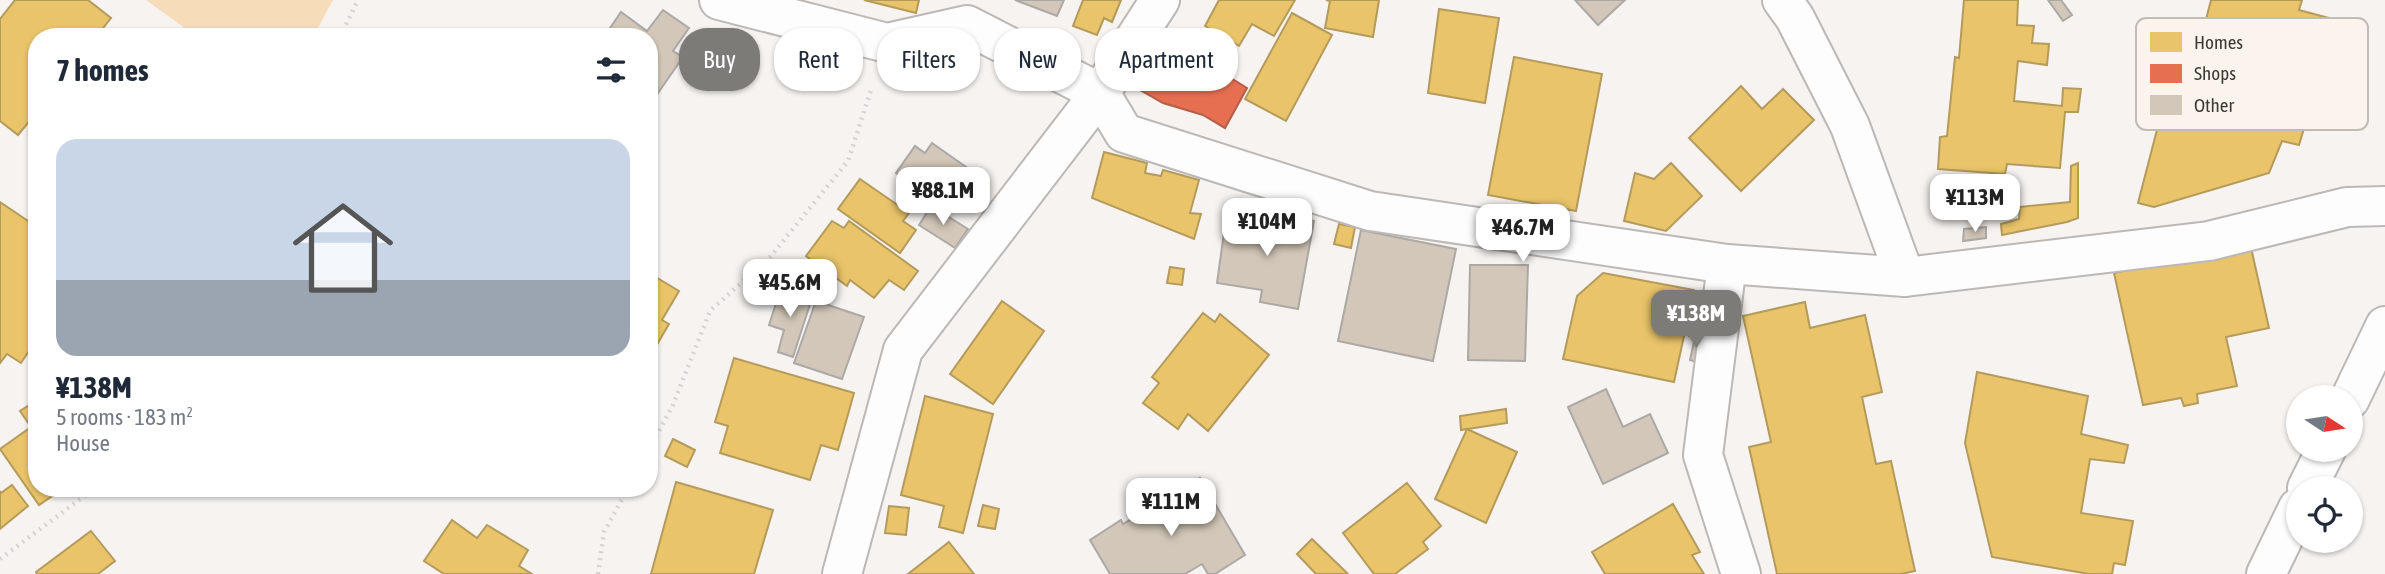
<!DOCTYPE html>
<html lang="en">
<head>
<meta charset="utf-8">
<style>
	body { margin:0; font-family:"Asap Condensed",sans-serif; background:#f2f2f3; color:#1f2937; height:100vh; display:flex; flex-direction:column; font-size:26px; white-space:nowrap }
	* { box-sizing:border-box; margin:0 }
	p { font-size:23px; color:#747a83 }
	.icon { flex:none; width:38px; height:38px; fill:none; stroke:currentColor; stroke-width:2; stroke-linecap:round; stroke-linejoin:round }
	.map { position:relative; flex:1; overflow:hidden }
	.sheet { position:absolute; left:28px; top:28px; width:630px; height:469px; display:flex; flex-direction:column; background:#fff; border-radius:28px; box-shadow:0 2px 5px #0004 }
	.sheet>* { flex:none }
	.hud { position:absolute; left:679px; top:28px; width:665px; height:63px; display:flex; gap:14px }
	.needle { width:46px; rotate:102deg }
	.fabs { position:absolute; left:2286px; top:385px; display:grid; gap:14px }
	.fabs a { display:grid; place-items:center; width:77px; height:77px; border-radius:50%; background:#fff; box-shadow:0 2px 5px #0004; font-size:35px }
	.price { position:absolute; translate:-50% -60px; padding:0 16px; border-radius:14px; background:#fff; color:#222; font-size:23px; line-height:46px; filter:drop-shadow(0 2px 4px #0008) }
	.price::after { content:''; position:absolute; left:50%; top:42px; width:21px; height:16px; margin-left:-10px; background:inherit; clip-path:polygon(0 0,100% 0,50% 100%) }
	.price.selected { background:#7d7b78; color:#fff }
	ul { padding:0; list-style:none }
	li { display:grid; align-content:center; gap:14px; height:371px; padding:0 28px }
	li+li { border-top:2px solid #e0e1e3 }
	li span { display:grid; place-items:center; height:217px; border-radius:21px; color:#555 }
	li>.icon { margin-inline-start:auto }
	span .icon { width:126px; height:126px; fill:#fffc; stroke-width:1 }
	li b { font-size:30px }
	h2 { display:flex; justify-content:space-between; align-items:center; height:84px; padding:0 28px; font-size:30px }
	.tag { padding:0 24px; border-radius:28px; background:#fff; box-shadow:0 2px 5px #0004; font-size:24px; line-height:63px }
	.tag.selected { background:#7d7b78; color:#fff }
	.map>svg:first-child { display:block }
</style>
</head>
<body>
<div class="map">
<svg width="2385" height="574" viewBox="0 0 2385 574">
	<rect width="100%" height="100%" fill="#f6f3f0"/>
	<path fill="#f7dcba" d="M146 0H333L313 37H197Z"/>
	<g fill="#e9c46a" stroke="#b59b5b" stroke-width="2">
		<path d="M15 0H88L111 18 96 37H37V112L18 135 0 121V19Z"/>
		<path d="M864 0H919L916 13Z"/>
		<path d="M1083 0H1121L1112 22 1104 18 1097 35 1073 26Z"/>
		<path d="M1219 0H1295L1274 36 1252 24 1239 46 1205 26Z"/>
		<path d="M1326 0H1379L1373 37 1325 28 1330 1Z"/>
		<path d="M1964 0H2018L2017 25 2034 26 2032 43 2049 44 2047 65 2018 61 2014 101 2062 106 2063 88 2081 89 2078 112H2065L2060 168 2007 164 2005 174 1938 169 1940 137 1947 136 1955 57 1959 58Z"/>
		<path d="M2211 0H2302L2299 10 2329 18 2322 47 2292 39 2288 53 2203 31Z"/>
		<path d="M1439 9 1499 18 1485 103 1428 93Z"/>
		<path d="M1292 13 1332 35 1286 121 1245 99Z"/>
		<path d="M2180 41 2317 85 2299 145 2282 141 2269 173 2154 207 2138 203Z"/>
		<path d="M1514 57 1602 74 1576 211 1488 195Z"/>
		<path d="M1741 86 1762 109 1783 89 1814 120 1741 191 1689 138Z"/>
		<path d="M1104 152 1147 163 1145 173 1161 176 1163 170 1199 180 1190 213 1201 214 1194 239 1092 198Z"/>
		<path d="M1671 163 1702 196 1666 231 1624 221 1635 173 1654 179Z"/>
		<path d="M2078 163V218L2067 222 2002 235 2001 224 2019 219 2020 207 2070 202 2071 166Z"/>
		<path d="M860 179 909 213 903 221 916 230 900 253 838 209Z"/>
		<path d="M0 202 37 227V339L21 363 7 354 0 363Z"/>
		<path d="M832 221 844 228 849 221 918 271 904 290 889 280 874 298 850 280 847 286 806 256Z"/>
		<path d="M1339 224 1355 227 1351 248 1334 244Z"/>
		<path d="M2250 243 2269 328 2226 337 2237 386 2197 394 2198 403 2184 406 2181 398 2143 405 2114 273Z"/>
		<path d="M1170 267 1184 269 1182 285 1167 283Z"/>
		<path d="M649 273 679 291 662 320 669 324 652 353 649 352Z"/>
		<path d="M1603 273 1694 290 1674 382 1563 359 1577 296Z"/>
		<path d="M1002 301 1044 331 993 404 950 374Z"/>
		<path d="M1805 302 1810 328 1865 315 1882 392 1862 397 1876 464 1891 461 1915 571 1901 574H1777L1749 447 1771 442 1743 316Z"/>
		<path d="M1694 312 1705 314 1701 339 1689 336Z"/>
		<path d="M1203 313 1215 322 1220 314 1269 355 1208 431 1188 414 1178 429 1143 403 1159 383 1152 377Z"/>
		<path d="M734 358 854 393 838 450 821 445 810 480 720 453 728 426 715 422Z"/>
		<path d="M1977 372 2088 396 2081 434 2128 445 2124 463 2090 459 2081 513 2133 521 2125 565 2114 563 2112 574H2089L1992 557 1965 443Z"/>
		<path d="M925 396 993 414 963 533 939 527 944 506 901 495Z"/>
		<path d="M37 400V488H64L39 505 0 449 31 427 20 411Z"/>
		<path d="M1506 409 1507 423 1461 430 1460 416Z"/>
		<path d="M1467 429 1517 452 1486 523 1435 499Z"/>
		<path d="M673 439 695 450 687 467 665 456Z"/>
		<path d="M676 482 773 510 754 574H651Z"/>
		<path d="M1407 483 1441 526 1423 542 1428 549 1395 574H1374L1343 533Z"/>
		<path d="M12 485 28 506 0 529V491L1 493Z"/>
		<path d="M1673 504 1700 552 1692 555 1704 574H1605L1592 552Z"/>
		<path d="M983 505 999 509 995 529 978 526Z"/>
		<path d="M889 506 909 508 906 535 885 533Z"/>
		<path d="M452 520 477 538 487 525 528 550 519 566 532 574H444L424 561Z"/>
		<path d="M91 531 115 561 98 574H37L36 572Z"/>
		<path d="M1312 539 1348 574H1316L1297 554Z"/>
		<path d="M949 542 974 574H908Z"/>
	</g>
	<path fill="#e76f51" stroke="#b45f49" stroke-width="2" d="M1163 36 1247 88 1225 128 1203 115 1163 103 1133 86Z"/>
	<g fill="#d2c7b8" stroke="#aba8a6" stroke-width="2">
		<path d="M1015 0H1064L1057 16Z"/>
		<path d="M1575 0H1625L1598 25Z"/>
		<path d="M2048 0H2061L2072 15 2063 21Z"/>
		<path d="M663 10 689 28 673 51 683 57 649 106V37H604L621 12 647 31Z"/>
		<path d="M932 143 976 174 950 211 896 173 915 146 925 153Z"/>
		<path d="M931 206 968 229 955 248 919 225Z"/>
		<path d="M1277 214 1314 221 1298 309 1260 302 1262 290 1217 283 1226 218 1274 224Z"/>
		<path d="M1986 227V238L1963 241 1964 229Z"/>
		<path d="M1361 230 1456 249 1433 361 1338 341Z"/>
		<path d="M1470 265H1528L1525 361 1468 360Z"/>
		<path d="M781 288 812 298 793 357 778 352 784 330 769 325Z"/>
		<path d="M816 301 864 317 842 379 794 363Z"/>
		<path d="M1695 337 1701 339 1697 362 1690 360Z"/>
		<path d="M1606 389 1623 427 1650 414 1668 453 1603 484 1568 407Z"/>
		<path d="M1200 478 1245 555 1215 574H1208L1202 564 1185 574H1110L1090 540 1121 520 1123 524Z"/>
	</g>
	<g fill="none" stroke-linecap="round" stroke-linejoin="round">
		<g stroke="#bbb8b6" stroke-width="42">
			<g id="minor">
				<path d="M719 0 887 43 967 25 1100 93 1124 133 1370 211 1727 264 1905 277 2209 241 2347 207 2385 206"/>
				<path d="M1782 0 1795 18 1850 126 1905 277"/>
				<path d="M1727 264 1703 455 1741 574"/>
				<path d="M2350 399 2385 326"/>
				<path d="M2307 488 2326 450"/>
				<path d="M842 574 903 350 1100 93 1160 0"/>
				<path d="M2266 574 2298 508"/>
			</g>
		</g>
		<g stroke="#d6d4d3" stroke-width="4.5" stroke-dasharray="2 5" stroke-linecap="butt">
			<path d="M340 37 358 0"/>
			<path d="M649 449 673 405 710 311 771 256 848 161 871 90"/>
			<path d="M0 559 95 488"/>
			<path d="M598 574 604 532 628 488"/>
		</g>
		<use href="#minor" stroke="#fefdfd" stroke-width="38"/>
	</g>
	<rect x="2136" y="18" width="232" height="112" rx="10" fill="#faf4ec" stroke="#c1bcb6" stroke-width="2"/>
	<rect x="2150" y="32" width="32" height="20" fill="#e9c46a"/>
	<rect x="2150" y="64" width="32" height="19" fill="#e76f51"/>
	<rect x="2150" y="95" width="32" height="20" fill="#d2c7b8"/>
	<g font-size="19" fill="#3c3a37">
		<text x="2194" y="49">Homes</text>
		<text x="2194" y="80">Shops</text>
		<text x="2194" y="112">Other</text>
	</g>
</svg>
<div class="fabs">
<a><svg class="needle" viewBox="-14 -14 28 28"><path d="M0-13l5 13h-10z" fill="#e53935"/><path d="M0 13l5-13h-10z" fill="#747a83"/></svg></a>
<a><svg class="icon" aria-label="locate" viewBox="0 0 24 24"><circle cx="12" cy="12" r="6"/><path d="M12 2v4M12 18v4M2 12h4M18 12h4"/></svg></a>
</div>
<b class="price" style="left:943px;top:227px">¥88.1M</b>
<b class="price" style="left:1975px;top:234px">¥113M</b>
<b class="price" style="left:1267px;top:258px">¥104M</b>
<b class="price" style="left:1523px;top:264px">¥46.7M</b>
<b class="price" style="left:790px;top:319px">¥45.6M</b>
<b class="price selected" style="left:1696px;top:350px">¥138M</b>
<b class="price" style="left:1171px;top:538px">¥111M</b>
<div class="hud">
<a class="tag selected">Buy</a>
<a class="tag">Rent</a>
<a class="tag">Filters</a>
<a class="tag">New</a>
<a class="tag">Apartment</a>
</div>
<section class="sheet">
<h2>7 homes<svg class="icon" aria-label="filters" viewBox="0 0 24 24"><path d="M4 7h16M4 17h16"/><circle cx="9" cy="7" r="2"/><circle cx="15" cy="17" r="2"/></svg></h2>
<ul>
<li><span style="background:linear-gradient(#c9d6e8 65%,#9aa5b1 0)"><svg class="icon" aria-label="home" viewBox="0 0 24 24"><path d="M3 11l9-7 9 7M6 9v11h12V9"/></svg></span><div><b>¥138M</b><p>5 rooms · 183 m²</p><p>House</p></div></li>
</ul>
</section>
</div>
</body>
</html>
